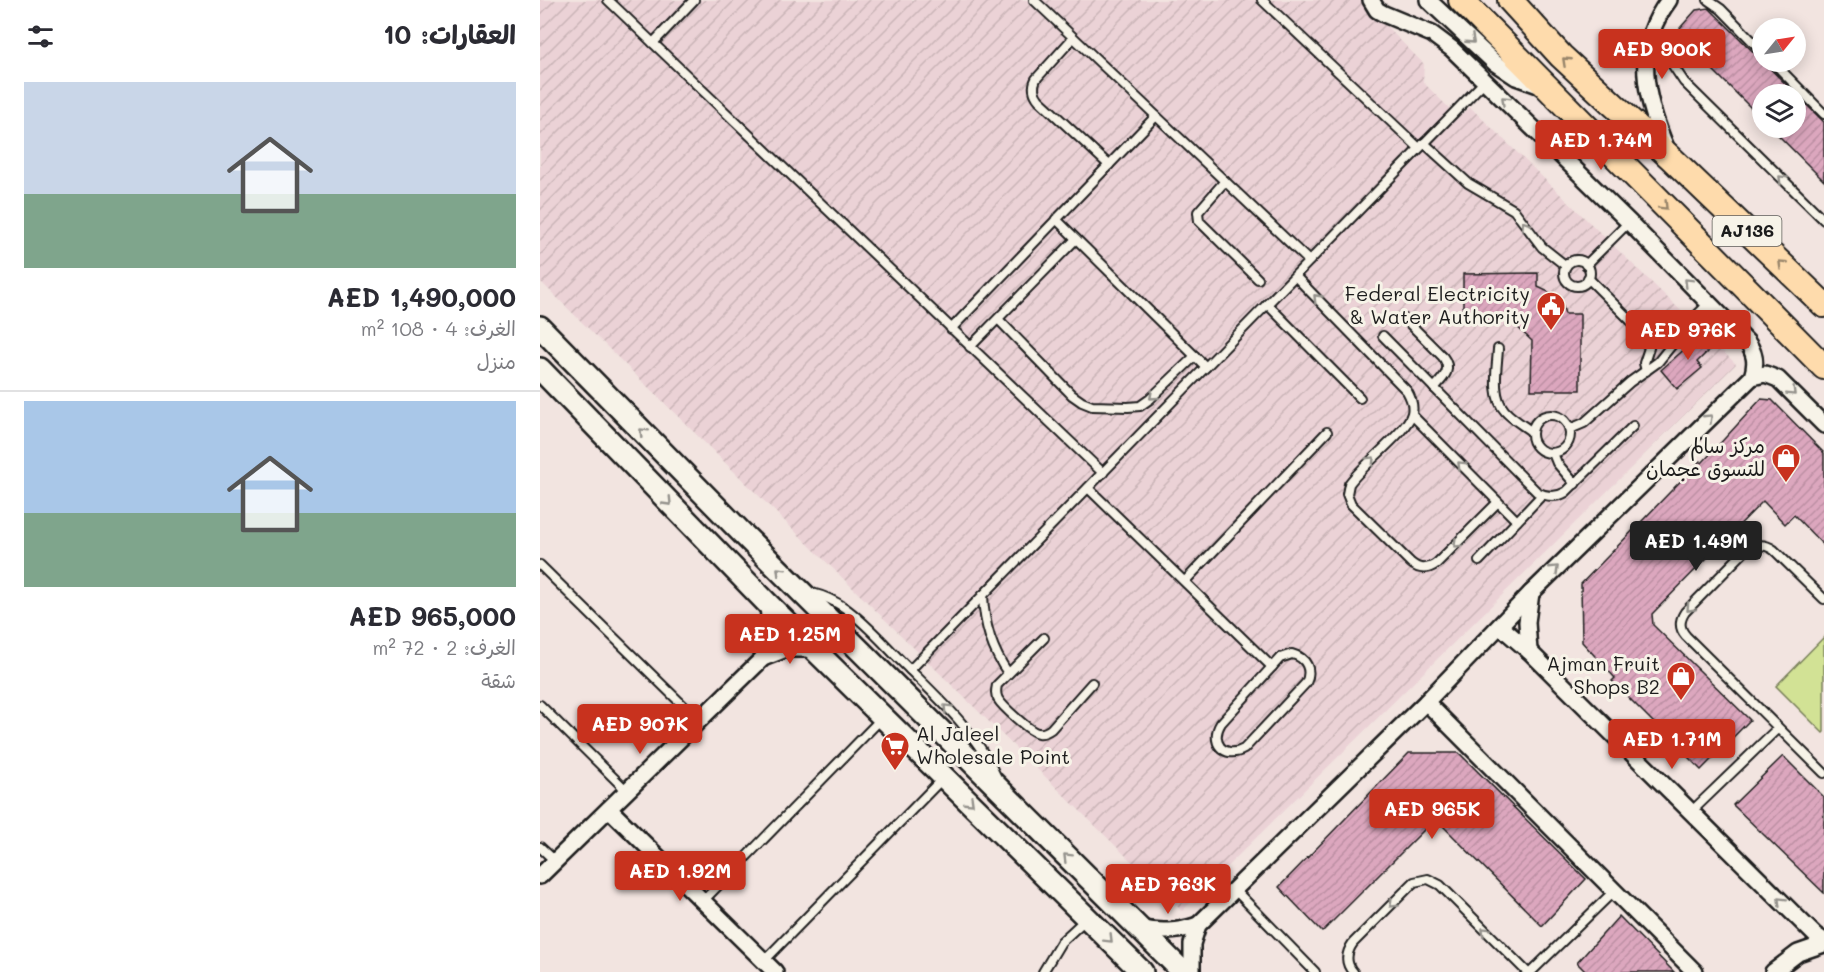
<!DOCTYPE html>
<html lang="ar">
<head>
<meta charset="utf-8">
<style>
	body { margin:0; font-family:Mali,"Playpen Sans Arabic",sans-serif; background:#f7f7f7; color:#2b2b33; direction:rtl; height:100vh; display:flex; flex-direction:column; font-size:22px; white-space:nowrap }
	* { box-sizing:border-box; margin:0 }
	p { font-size:20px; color:#7c7c81 }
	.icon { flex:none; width:33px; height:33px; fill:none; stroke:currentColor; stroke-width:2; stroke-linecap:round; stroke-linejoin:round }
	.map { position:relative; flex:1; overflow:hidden; direction:ltr }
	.panel { display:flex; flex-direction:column; background:#fff; width:540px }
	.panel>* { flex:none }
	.needle { width:39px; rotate:60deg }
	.fabs { position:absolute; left:1212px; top:18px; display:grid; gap:12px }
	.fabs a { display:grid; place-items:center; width:54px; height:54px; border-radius:50%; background:#fff; box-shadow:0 3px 15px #0003; font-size:30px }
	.price { position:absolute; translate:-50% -51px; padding:0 14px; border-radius:6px; background:#c8321e; color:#fff; font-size:20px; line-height:39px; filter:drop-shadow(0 2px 3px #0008) }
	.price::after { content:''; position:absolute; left:50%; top:36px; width:18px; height:14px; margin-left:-9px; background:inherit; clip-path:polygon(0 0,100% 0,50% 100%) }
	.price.current { background:#222; color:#fff }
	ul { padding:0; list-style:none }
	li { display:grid; align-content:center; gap:12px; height:318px; padding:0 24px }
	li+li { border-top:2px solid #e1e1e2 }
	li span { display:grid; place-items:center; height:186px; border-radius:0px; color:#555 }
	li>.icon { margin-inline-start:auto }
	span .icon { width:108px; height:108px; fill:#fffc; stroke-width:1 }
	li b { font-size:26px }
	h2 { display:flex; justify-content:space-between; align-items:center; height:72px; padding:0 24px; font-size:26px }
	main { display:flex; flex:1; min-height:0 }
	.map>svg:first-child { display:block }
</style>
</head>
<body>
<main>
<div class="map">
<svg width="1284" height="972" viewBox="0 0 1284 972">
	<defs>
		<pattern id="industrial-furrows" width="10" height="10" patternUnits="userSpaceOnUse" patternTransform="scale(1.5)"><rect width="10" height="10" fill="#ebd2d6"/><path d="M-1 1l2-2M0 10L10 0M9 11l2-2" fill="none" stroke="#c9b4b7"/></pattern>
		<pattern id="building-hatch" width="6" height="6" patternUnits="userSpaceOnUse" patternTransform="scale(1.5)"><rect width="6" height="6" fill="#dca7be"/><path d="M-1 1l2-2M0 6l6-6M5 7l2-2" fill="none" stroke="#bc8fa3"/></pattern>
	</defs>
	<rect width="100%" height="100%" fill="#f2e4e0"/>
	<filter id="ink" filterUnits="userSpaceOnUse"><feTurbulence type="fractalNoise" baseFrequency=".0167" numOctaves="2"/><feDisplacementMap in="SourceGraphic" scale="12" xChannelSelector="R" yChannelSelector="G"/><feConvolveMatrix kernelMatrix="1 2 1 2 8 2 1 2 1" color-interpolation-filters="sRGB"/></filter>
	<g filter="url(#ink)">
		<path fill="url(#industrial-furrows)" d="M0 0H820L884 64 883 82 918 117 930 107 1196 364 642 911 0 281Z"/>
		<path fill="#d2e295" stroke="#777f58" stroke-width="1.5" d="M1284 637V732L1283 733 1236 686Z"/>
		<g fill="url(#building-hatch)" stroke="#1c1c1c" stroke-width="1.5">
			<path d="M1169 8 1284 122V181L1231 128H1256V94H1222V119L1140 37V28L1156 10Z"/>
			<path d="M998 273V287L1015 295 1023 307 1025 314H1040V390H991L992 341 971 321 923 322V274Z"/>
			<path d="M1161 332 1174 345 1157 362 1162 368 1137 389 1121 370 1148 346Z"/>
			<path d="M1221 399 1232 400 1284 453V546L1254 515 1245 524 1223 501 1112 614 1113 625 1210 720 1161 770 1072 681 1075 678 1042 642 1041 584 1160 461 1162 463Z"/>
			<path d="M869 753H919L1046 879 1002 926 901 824 888 826 782 932 739 887Z"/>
			<path d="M1243 756 1284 797V893L1193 805Z"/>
			<path d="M1079 916 1134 972H1046L1037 963Z"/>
		</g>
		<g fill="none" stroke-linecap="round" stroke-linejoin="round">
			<g stroke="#1c1c1c" stroke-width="12">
				<g id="lane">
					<path d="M68 0 563 473"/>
					<path d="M494 0 769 261"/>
					<path d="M722 0 879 148"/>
					<path d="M1168 0 1181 9 1222 51"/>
					<path d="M1115 26 1130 61 1144 82 1284 220"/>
					<path d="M533 38 496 79C492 87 494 94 499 100L569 165"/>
					<path d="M113 43 154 0"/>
					<path d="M1233 62 1284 114"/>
					<path d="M884 143 928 183 974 210 1002 247 1026 266"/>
					<path d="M685 181 658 212 659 221 718 279"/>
					<path d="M516 219 666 367"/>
					<circle cx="1037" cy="273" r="13"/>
					<path d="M1046 265 1089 222"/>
					<path d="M755 276 867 391C871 398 874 405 872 413 868 431 822 465 809 484L807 494 811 504 871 563C879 570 888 570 897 563L958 502"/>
					<path d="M1048 278 1095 325 1103 328 1118 340 1136 339"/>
					<path d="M727 304 820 398"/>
					<path d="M458 319 532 395 542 402 552 406 588 407 600 406 610 399 655 356"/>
					<path d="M865 319 903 357C913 370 903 378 894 388"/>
					<path d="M1095 325C1096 335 1105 339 1109 348L1104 363 1106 371"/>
					<path d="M411 329 616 116"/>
					<path d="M843 336 997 492C1007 497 1016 498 1026 492L1093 426"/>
					<path d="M430 347 536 239"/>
					<path d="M958 349C957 368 951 396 965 411 972 419 983 425 992 432"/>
					<path d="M872 415 977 521"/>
					<circle cx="1011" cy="434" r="19"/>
					<path d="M1030 429 1044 423 1090 382 1118 362 1151 321 1169 303"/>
					<path d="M1013 453 1017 463 1035 484"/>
					<path d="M548 488 732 667"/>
					<path d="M939 561 1002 495"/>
					<path d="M0 565 159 721"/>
					<path d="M645 581 787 432"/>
					<path d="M272 593C284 596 295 601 305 608 326 623 344 644 362 662 397 697 435 730 456 776"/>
					<path d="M443 595C444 624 451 649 468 673"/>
					<path d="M1284 599 1234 550C1224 543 1215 544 1205 551L1145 612C1139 621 1139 628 1146 636L1284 773"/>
					<path d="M504 638 457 685C456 690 455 694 458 699 462 706 490 732 498 733 503 734 507 732 511 729L552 683"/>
					<path d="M752 654C767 658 772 670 766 683L704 749C684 760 669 742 681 723L740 658Z"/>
					<path d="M370 670 945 81"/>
					<path d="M0 705 87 791"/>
					<path d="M1151 812 1238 728"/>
					<path d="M0 847 15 861"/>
					<path d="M694 889 775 972"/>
					<path d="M163 901 342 718"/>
					<path d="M224 961 403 778"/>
					<path d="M503 972 521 942 547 918"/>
					<path d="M813 972C805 963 806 953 813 943L874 882 888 879 900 885 987 972"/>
					<path d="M991 972 1074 891"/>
				</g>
			</g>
			<g stroke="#1c1c1c" stroke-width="20">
				<g id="street">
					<path d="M888 0 955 63 976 77 1001 86"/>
					<path d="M1127 150C1105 98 1092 49 1129 0"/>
					<path d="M1212 377 1225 374 1238 379 1284 425"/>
					<path d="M960 626 989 651 1275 935 1284 941"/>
					<path d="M989 651 987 622 991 593"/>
					<path d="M223 658 230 631 228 604"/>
					<path d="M886 702 1155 972"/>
					<path d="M69 809 235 972"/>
					<path d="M0 876 223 658 246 649H272"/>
					<path d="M599 928C620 933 637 932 658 925"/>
					<path d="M652 972V944L658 925 886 702 991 593 1212 377C1217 363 1215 353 1207 342L1089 222 912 49 892 34 844 14 837 10 831 0"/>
					<path d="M1233 972 1258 953 1284 944"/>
				</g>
			</g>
			<g stroke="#1c1c1c" stroke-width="26">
				<g id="secondary">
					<path d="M0 327 202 533 643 972"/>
					<path d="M0 369 228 604 602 972"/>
				</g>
			</g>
			<g stroke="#1c1c1c" stroke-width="28">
				<g id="primary">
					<path d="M921 0 1284 367"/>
					<path d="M970 0 1021 56 1131 158 1284 305"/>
				</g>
			</g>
			<use href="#lane" stroke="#f7f3e8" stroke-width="8"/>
			<use href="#street" stroke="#f7f3e8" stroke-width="15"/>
			<use href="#secondary" stroke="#f7f3e8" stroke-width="21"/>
			<use href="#primary" stroke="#fedbac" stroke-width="24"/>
		</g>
		<defs><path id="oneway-chevron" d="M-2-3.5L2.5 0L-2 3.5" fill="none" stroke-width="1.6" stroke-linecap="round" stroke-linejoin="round" transform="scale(1.5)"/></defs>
		<g stroke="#94928c">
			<use href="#oneway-chevron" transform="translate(931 40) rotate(43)"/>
			<use href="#oneway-chevron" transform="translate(965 100) rotate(-136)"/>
			<use href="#oneway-chevron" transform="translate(1242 179) rotate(-135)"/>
			<use href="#oneway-chevron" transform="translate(985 225) rotate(-124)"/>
			<use href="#oneway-chevron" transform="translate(1148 282) rotate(-135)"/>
			<use href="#oneway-chevron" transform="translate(777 298) rotate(-134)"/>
			<use href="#oneway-chevron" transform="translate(1252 392) rotate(45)"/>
			<use href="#oneway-chevron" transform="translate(613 396) rotate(139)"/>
			<use href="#oneway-chevron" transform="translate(1169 418) rotate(-44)"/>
			<use href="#oneway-chevron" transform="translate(103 432) rotate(-135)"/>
			<use href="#oneway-chevron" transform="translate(831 460) rotate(-45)"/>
			<use href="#oneway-chevron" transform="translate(921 465) rotate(-135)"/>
			<use href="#oneway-chevron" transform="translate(128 502) rotate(46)"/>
			<use href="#oneway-chevron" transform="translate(917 544) rotate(135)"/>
			<use href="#oneway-chevron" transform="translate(1015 569) rotate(-44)"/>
			<use href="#oneway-chevron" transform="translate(240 571) rotate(-135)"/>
			<use href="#oneway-chevron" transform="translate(1150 608) rotate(133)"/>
			<use href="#oneway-chevron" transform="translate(407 708) rotate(-135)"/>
			<use href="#oneway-chevron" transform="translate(430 802) rotate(44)"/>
			<use href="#oneway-chevron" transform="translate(527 857) rotate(-135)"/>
			<use href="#oneway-chevron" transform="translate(1241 901) rotate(-135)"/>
			<use href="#oneway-chevron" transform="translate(853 904) rotate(135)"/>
			<use href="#oneway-chevron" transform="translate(945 931) rotate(-135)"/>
			<use href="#oneway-chevron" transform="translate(569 939) rotate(45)"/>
		</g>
		<g stroke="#98856b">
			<use href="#oneway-chevron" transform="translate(1026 61) rotate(-137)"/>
			<use href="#oneway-chevron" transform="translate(1124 206) rotate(45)"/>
			<use href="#oneway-chevron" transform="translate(1242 264) rotate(-136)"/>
		</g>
	</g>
	<defs>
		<g id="civic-pin" transform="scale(1.5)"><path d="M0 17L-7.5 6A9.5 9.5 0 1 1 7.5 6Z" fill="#c8321e" stroke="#f7f3e8"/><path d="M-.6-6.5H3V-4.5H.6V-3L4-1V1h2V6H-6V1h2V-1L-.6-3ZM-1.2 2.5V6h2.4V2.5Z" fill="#fff"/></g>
		<g id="shop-pin" transform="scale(1.5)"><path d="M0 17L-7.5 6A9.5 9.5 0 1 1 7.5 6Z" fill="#c8321e" stroke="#f7f3e8"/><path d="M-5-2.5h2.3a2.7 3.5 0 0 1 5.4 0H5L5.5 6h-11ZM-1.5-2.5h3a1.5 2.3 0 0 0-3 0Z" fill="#fff"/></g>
		<g id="supermarket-pin" transform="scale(1.5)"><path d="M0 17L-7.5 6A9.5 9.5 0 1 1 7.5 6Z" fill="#c8321e" stroke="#f7f3e8"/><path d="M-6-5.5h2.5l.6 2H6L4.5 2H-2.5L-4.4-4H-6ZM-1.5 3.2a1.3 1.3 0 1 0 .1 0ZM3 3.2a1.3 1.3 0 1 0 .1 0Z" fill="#fff"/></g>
	</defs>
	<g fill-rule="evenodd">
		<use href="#civic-pin" x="1011" y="306"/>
		<use href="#shop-pin" x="1246" y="458"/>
		<use href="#shop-pin" x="1141" y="676"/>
		<use href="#supermarket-pin" x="355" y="746"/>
	</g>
	<g text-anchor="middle" stroke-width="6" stroke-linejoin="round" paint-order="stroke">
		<rect fill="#f7f3e8" stroke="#5e5c59" stroke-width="1.5" x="1172.5" y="216" width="69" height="30" rx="4.5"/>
		<g font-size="18" font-weight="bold" fill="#1c1c1c">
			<text x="1207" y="237">AJ136</text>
		</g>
		<g font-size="20" fill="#1c1c1c" stroke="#f7f3e8" text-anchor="end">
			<text x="990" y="301">Federal Electricity<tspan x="990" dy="23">&amp; Water Authority</tspan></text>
			<text x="1225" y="453">مركز سالم<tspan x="1225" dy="23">للتسوق عجمان</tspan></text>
			<text x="1120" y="671">Ajman Fruit<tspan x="1120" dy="23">Shops B2</tspan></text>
			<text x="376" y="741" text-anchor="start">Al Jaleel<tspan x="376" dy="23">Wholesale Point</tspan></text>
		</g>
	</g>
</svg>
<div class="fabs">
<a><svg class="needle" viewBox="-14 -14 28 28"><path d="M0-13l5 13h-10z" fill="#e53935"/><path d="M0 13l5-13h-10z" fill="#7c7c81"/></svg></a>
<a><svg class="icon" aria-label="layers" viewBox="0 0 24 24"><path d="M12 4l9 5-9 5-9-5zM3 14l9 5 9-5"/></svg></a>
</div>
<b class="price" style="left:1122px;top:80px">AED 900K</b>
<b class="price" style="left:1061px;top:171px">AED 1.74M</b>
<b class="price" style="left:1148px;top:361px">AED 976K</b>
<b class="price current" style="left:1156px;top:572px">AED 1.49M</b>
<b class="price" style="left:250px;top:665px">AED 1.25M</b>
<b class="price" style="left:100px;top:755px">AED 907K</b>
<b class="price" style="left:1132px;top:770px">AED 1.71M</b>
<b class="price" style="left:892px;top:840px">AED 965K</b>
<b class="price" style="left:140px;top:902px">AED 1.92M</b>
<b class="price" style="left:628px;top:915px">AED 763K</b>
</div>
<section class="panel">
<h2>العقارات: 10<svg class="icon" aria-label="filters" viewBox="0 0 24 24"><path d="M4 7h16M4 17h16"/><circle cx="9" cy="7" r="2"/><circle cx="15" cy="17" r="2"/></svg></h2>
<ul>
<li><span style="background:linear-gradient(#c9d6e8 60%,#7fa58c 0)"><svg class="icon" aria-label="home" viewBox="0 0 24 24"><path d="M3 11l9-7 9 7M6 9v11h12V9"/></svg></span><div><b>AED 1,490,000</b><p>الغرف: 4 · 108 m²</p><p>منزل</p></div></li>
<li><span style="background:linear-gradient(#a9c7e8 60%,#7fa58c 0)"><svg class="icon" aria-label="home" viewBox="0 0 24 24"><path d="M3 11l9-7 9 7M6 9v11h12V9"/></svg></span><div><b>AED 965,000</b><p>الغرف: 2 · 72 m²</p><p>شقة</p></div></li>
</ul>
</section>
</main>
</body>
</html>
